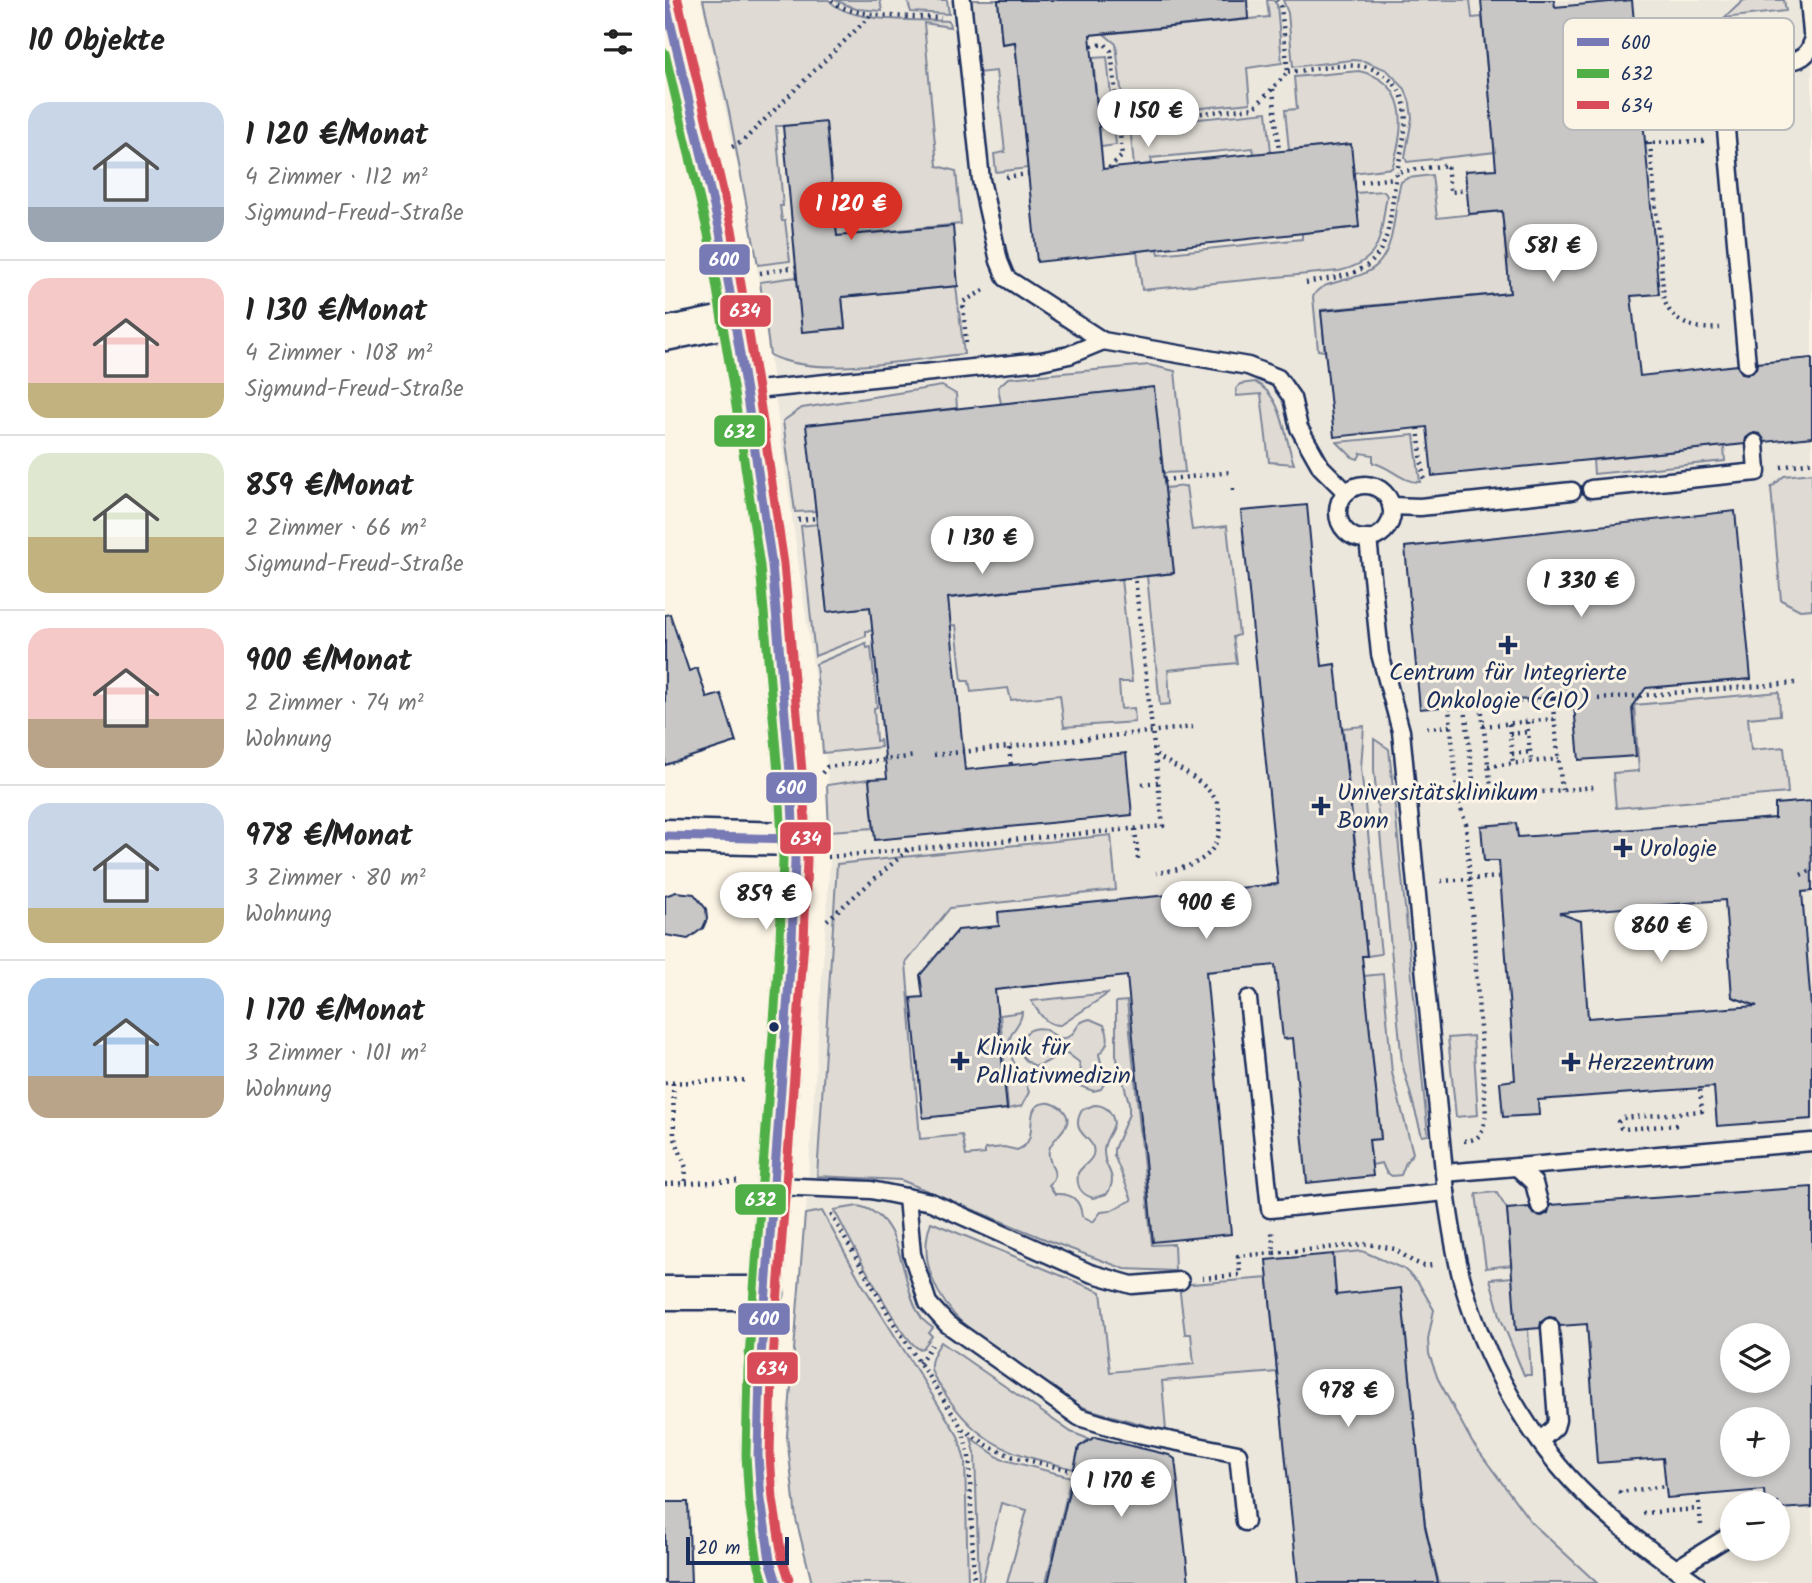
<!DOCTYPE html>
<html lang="de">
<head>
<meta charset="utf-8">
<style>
	body { margin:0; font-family:Kalam,sans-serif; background:#f2f2f2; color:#222; height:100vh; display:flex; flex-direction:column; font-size:26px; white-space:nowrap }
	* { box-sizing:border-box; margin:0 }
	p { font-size:23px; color:#767676 }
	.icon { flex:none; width:38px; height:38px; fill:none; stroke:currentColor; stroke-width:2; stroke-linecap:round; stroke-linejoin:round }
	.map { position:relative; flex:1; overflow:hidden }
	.panel { display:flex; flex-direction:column; background:#fff; width:665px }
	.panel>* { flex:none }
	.buttons { position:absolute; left:1055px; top:1323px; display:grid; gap:14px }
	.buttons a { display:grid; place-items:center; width:70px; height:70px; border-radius:50%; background:#fff; box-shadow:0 4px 10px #0003; font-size:35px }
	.scale { position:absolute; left:21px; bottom:18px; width:103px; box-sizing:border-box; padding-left:7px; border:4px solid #1b2f5e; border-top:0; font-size:19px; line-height:24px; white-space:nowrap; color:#1b2f5e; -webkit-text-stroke:5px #fcf5e5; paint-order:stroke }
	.price { position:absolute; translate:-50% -60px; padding:0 16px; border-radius:24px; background:#fff; color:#222; font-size:23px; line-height:46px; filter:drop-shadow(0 2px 4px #0008) }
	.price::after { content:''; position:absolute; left:50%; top:42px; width:21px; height:16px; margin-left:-10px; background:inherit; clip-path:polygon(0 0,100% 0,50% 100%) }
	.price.active { background:#d93025; color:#fff }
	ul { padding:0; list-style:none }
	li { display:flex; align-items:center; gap:21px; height:175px; padding:0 28px }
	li+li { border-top:2px solid #e0e0e0 }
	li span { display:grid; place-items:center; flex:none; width:196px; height:140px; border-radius:21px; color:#555 }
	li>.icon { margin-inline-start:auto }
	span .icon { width:84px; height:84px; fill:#fffc; stroke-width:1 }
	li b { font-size:30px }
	h2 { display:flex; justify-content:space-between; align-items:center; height:84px; padding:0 28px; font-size:30px }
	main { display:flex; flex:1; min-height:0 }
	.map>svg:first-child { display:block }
</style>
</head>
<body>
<main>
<section class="panel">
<h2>10 Objekte<svg class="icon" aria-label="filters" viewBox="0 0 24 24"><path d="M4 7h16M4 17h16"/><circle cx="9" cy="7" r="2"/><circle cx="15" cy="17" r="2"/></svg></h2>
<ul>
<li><span style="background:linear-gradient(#c9d6e8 75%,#9aa5b1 0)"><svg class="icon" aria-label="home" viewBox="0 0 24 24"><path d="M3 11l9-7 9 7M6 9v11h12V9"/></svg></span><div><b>1 120 €/Monat</b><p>4 Zimmer · 112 m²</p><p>Sigmund-Freud-Straße</p></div></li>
<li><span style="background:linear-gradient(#f6c9c9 75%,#c2b280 0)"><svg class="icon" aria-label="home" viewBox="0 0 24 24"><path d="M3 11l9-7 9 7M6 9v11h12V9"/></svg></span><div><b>1 130 €/Monat</b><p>4 Zimmer · 108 m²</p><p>Sigmund-Freud-Straße</p></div></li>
<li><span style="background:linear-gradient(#dfe7d0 60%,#c2b280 0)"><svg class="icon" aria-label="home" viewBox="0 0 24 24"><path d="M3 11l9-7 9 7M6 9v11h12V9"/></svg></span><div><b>859 €/Monat</b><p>2 Zimmer · 66 m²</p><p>Sigmund-Freud-Straße</p></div></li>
<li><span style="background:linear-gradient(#f6c9c9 65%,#b9a48a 0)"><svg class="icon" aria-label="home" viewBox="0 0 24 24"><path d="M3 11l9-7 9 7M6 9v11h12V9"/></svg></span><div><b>900 €/Monat</b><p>2 Zimmer · 74 m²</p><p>Wohnung</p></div></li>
<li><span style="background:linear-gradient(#c9d6e8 75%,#c2b280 0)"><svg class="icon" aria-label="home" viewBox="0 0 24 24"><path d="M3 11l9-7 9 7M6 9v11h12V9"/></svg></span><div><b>978 €/Monat</b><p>3 Zimmer · 80 m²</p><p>Wohnung</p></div></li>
<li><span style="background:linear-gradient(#a9c7e8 70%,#b9a48a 0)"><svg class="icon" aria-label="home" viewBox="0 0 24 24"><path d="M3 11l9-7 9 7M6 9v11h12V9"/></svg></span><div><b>1 170 €/Monat</b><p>3 Zimmer · 101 m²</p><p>Wohnung</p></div></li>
</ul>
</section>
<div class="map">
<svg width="1147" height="1583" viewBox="0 0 1147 1583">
	<rect width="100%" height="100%" fill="#fcf5e5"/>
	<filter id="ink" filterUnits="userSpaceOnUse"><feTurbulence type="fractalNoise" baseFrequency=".0143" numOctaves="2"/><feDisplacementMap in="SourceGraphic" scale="14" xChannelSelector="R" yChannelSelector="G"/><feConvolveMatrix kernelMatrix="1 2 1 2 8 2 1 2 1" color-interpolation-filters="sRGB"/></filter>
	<g filter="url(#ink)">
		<path fill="#ece7dc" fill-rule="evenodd" d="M36 0H1147V1583H147L131 1519 122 1436 140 1224 166 845 162 767 87 232ZM1068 1335H1113V1381H1068ZM1068 1419H1113V1465H1068ZM1068 1503H1113V1549H1068Z"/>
		<g fill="#dfdbd4" stroke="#7d8599" stroke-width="2">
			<path d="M38 0H164C183 24 254 19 284 21L285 27 259 23 272 166 291 171 296 224 172 236 118 126H111L118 206H115L117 221H120L125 261 93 265 64 112Z"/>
			<path d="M170 0H215L217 11 191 9Z"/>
			<path d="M242 0H282L284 14 246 12Z"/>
			<path d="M304 0H333L337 44 350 42 363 168 331 172 329 154 340 152 331 71 312 73Z"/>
			<path d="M602 0H608L612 5 617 63 582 68 585 103 459 116 451 44 439 34 604 17Z"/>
			<path d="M618 0H805L807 18 817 17 830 152 742 162 740 157 747 118 745 103 740 89 722 70 699 61 687 60 628 67 623 13Z"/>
			<path d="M1079 0H1119L1121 11 1059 18Z"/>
			<path d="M442 57 451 145 436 147 428 58Z"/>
			<path d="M694 71C745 82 740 128 727 168L688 173 685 144 624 150 620 110 632 109 629 77Z"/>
			<path d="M602 112 606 152 589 154 588 148 486 158 487 164 469 166 465 126Z"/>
			<path d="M767 175 772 218 837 211 845 293 656 310 660 351 653 350 648 297C655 278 694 284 713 264 732 243 728 208 736 182L743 178Z"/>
			<path d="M719 191 722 196C714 235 720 260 674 271L477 290 472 251 493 249 494 254 637 239V233L693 227 690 193Z"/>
			<path d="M132 277 138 332 180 328 177 297 291 286 299 354C246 359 152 379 105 355L95 282Z"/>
			<path d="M484 365 510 371 520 472 498 473 488 387 336 404 333 387 343 378Z"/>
			<path d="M590 382C619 397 619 436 629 464L604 462 596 394 571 396V389L575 384Z"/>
			<path d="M277 386 291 394 292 408 142 425 151 511 130 512 118 421 137 408Z"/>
			<path d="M749 435 755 482C737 483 725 466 708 463V455L696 453 693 459 687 457 672 442Z"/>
			<path d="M1059 446 1060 461 929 474 928 460Z"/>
			<path d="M1147 473V609L1135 610 1116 600 1106 488 1119 476Z"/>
			<path d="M521 486 527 530 562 526 574 635 568 637 572 663 503 670 505 704 495 705 482 576 509 573 500 488Z"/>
			<path d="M153 524 162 612 456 579 467 682H454L456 709 469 708 470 722 399 727 395 695 346 700 343 688 306 692 304 681H297L291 625 201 631V636L150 656 136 526Z"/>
			<path d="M201 643 202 648 206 647 212 707 209 708 211 741 215 740 216 747 158 753 151 664Z"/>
			<path d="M1114 692 1115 715 1083 718 1086 750 1119 747 1123 793 951 808 948 773 974 771 969 705Z"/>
			<path d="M699 726 696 768 716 954 702 956 678 728Z"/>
			<path d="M709 739 724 749 763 1135 757 1136 737 1063 709 770Z"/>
			<path d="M204 779 209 828 164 831 162 785Z"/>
			<path d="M446 835 451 890 285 908 241 963 255 1139 297 1135 301 1156 320 1154V1149L339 1147 352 1150C378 1141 355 1106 380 1103 386 1102 391 1105 396 1108 415 1125 387 1135 384 1150 381 1165 398 1172 384 1185L390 1194C406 1193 415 1199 417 1216L428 1222 436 1212 445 1211 467 1200 449 1155V1149L464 1114V1103L451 1055V1002L462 1001 487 1245 509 1244 510 1271 460 1269 387 1242 236 1180 152 1176 172 864Z"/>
			<path d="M718 974 727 1073 748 1153 741 1162 736 1175 727 1176 721 1172 717 1163 707 1165 704 1140 716 1138 699 976Z"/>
			<path d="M444 993 396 1025C379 1025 375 1013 366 1001Z"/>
			<path d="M357 1012C357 1023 348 1028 345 1038 339 1055 359 1076 364 1092L357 1106 343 1109 335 1015Z"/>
			<path d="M425 1019 439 1025C445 1037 444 1045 434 1054 436 1069 446 1075 436 1089L428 1091 415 1086 412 1075 416 1069 414 1062 402 1053C389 1054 384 1064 371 1066 343 1056 356 1023 379 1029 387 1032 395 1043 405 1036 414 1029 410 1022 425 1019Z"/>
			<path d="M808 1036 813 1115 791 1117 783 1038Z"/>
			<path d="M429 1105C441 1105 447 1111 449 1123 447 1133 439 1140 439 1150 438 1170 455 1174 442 1194L428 1198C415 1194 411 1186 413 1173 417 1166 425 1163 428 1155 433 1136 402 1136 417 1110Z"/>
			<path d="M831 1192 842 1209 847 1265 821 1268 811 1194Z"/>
			<path d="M193 1206C241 1215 234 1285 256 1317 259 1322 264 1325 268 1328L264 1333 267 1336 258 1348 254 1349C235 1339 183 1235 169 1210Z"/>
			<path d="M157 1211 196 1282 293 1436 300 1461 303 1583H147L131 1519 122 1436 140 1214Z"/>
			<path d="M266 1222 436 1292 445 1372 529 1364 526 1334H520L514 1285 603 1278 612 1372 497 1381 501 1431 426 1410 415 1406 300 1326C272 1299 252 1261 266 1222Z"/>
			<path d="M697 1251 739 1269 753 1282 769 1310 763 1339 764 1354 773 1379 807 1442 866 1522 932 1583H774L760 1526 736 1288 709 1291 711 1322 674 1325 668 1254Z"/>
			<path d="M848 1277 851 1330 863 1329 866 1375H859L836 1319 825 1279Z"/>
			<path d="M276 1342 406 1432 424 1439 414 1447 409 1469C350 1454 316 1448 281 1395 265 1371 259 1367 276 1342Z"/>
			<path d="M306 1438 336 1459 406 1477 381 1583H342L362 1510 336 1503 317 1583H314L310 1453Z"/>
		</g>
		<g fill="#c8c7c6" stroke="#1b2f5e" stroke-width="2" fill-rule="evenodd">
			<path d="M333 0H582L583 19 425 35 438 169 686 144 694 227 372 262 350 42 337 44Z"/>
			<path d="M816 0H889L890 7 967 0 994 294 966 296 975 376 1072 365 1077 373 1084 374 1091 369 1092 363 1147 358V437L1100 442 1095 434 1089 433 1081 438 1080 444 767 476 762 427 669 437 656 311 845 293 837 211 804 214 800 171 831 169Z"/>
			<path d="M161 122 172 236 288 226 293 286 177 297 180 328 137 332 118 126Z"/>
			<path d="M489 387 509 573 283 598 300 770 461 753 467 815 210 840 204 779 222 778 205 607 162 612 141 425Z"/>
			<path d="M642 505 657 666 670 664 702 956H697L716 1139 704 1140 708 1176 642 1183 628 1038 618 1039 610 965 541 972 566 1234 488 1242 462 976 330 990 342 1109 258 1118 246 998 258 997 255 975 293 930 334 926 333 912 613 884 576 511Z"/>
			<path d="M1070 511 1086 679 981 688 967 706 971 756 914 760 908 695 755 709 740 547Z"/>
			<path d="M5 614 24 671 32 668 42 698 56 694 71 742 0 765V615Z"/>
			<path d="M1146 801 1147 891 1137 892 1147 1020V1119L1052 1126 1049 1087 873 1100 874 1115 838 1117 835 1082 850 1080 834 861H819L816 826 851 823 853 837 945 831 1110 818V804ZM1060 900 1067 997 1092 1006 923 1018 916 921 894 913Z"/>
			<path d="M11 892 29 894 41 909 42 919 38 928 23 939 0 935V896Z"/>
			<path d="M1147 1187V1507L1113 1509V1503H1100L1099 1490 1002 1498 998 1458 932 1463 922 1324 895 1326 890 1318 884 1317 876 1322 875 1328 851 1330 842 1209 864 1207 868 1214 877 1216 883 1213 885 1205ZM1068 1335H1113V1381H1068ZM1068 1419H1113V1465H1068Z"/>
			<path d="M668 1254 671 1295 736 1288 760 1526 773 1583H633L601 1260Z"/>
			<path d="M430 1437 504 1455 510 1459 524 1583H383L414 1447Z"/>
			<path d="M0 1502H23L26 1583H0Z"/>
		</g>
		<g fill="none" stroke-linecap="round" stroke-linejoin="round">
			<g stroke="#1b2f5e" stroke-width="21">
				<g id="lane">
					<path d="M297 0 316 180 334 261 341 278 438 341 583 366 613 378 627 398 634 428 656 467 681 492"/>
					<path d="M1144 0 1147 33"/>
					<path d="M1082 364 1058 96C1078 41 1137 81 1147 43"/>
					<path d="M81 391 376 361 404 355 438 341"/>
					<circle cx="700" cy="512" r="27"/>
					<path d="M926 489 1092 472 1090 443"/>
					<path d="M726 506 755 507 907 491"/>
					<path d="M703 538 715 654 736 731 781 1192C785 1220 789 1248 796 1276 817 1357 865 1443 926 1500 958 1531 995 1558 1031 1583"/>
					<path d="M583 999 605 1209 781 1192"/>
					<path d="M852 1167 869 1183 875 1206"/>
					<path d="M779 1173 1147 1142"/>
					<path d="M109 1186 206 1190 266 1202 425 1273 467 1285 515 1281"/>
					<path d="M242 1197 247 1254 263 1303 282 1324 414 1417 463 1432 573 1454 580 1522"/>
					<path d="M875 1441 890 1427 892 1420 885 1327"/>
					<path d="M1011 1569 1066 1535"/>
				</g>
			</g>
			<g stroke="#1b2f5e" stroke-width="37">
				<g id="street">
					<path d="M0 0 55 232 81 391 107 565 126 784 130 860 127 941 95 1371 93 1455 96 1500 105 1560 112 1583"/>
					<path d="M0 334 69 320"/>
					<path d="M0 836 129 839"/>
					<path d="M0 1293H102"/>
				</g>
			</g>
			<g stroke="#1b2f5e" stroke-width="4.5" stroke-dasharray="2 5" stroke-linecap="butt">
				<path d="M167 0C182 19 251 16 276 18"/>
				<path d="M427 46 440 44 446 51 454 121 589 108 623 72 616 7 612 0"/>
				<path d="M623 72C646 70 672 64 695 66 703 66 713 71 720 76 753 98 738 140 732 172"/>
				<path d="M608 89 614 151"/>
				<path d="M981 143 1039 141"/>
				<path d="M985 143 999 299C1007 325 1032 330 1055 328"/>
				<path d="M67 147 77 142 207 14"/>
				<path d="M444 168 457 156 454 121"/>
				<path d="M341 177 363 174"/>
				<path d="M689 183 730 178"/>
				<path d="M95 273 131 267"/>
				<path d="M641 283C658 279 679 278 694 270 729 255 725 204 732 172L782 165 785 192 802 190"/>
				<path d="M301 343 298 302 321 289"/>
				<path d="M753 428 759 482"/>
				<path d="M1116 467 1147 462"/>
				<path d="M499 480 566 472"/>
				<path d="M568 488V495"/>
				<path d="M133 520 152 518"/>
				<path d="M887 698 897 790"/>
				<path d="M933 699 1130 683"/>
				<path d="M816 705 827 797"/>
				<path d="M800 707 810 798"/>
				<path d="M862 722 866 761"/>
				<path d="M844 724 848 763"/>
				<path d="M818 726 889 719"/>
				<path d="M762 728 785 726"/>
				<path d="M845 734 864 732"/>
				<path d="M344 748 346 765"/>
				<path d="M847 754 866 752"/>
				<path d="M269 755 528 727"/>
				<path d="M491 755C508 766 531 776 545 792 553 800 555 810 555 822 555 860 523 869 491 873"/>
				<path d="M823 766 894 759"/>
				<path d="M157 773 162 767 251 756"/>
				<path d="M477 784 493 782"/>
				<path d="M766 803 929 787"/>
				<path d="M470 829 473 859"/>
				<path d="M163 857 498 826 470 578"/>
				<path d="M1136 875 1147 870"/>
				<path d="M776 881 835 877"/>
				<path d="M162 920 243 850"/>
				<path d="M0 1083 83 1080"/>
				<path d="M8 1083 9 1136 21 1168 20 1183"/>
				<path d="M1012 1125 959 1129 956 1128 953 1122 958 1118 1037 1111 1035 1088"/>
				<path d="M799 1141C817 1140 817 1132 821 1115L801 824 793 800 784 708 905 697 907 713 910 714"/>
				<path d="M0 1184 76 1181"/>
				<path d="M166 1214 228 1322 297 1428 304 1456 309 1583"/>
				<path d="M609 1253 702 1244 730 1249 747 1261 759 1266 770 1265"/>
				<path d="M537 1278 575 1275 573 1256 609 1253 607 1232"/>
				<path d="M254 1363 267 1345"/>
				<path d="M298 1429 325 1447 349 1457 409 1471"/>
				<path d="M956 1493 955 1492 1001 1486"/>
				<path d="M1033 1495 1036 1525"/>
				<path d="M978 1513 1033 1509"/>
			</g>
			<use href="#lane" stroke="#fcf5e5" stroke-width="16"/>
			<use href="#street" stroke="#fcf5e5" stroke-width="32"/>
			<g stroke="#fcf5e5" stroke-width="14">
				<g id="bus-1">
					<path d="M0 0 55 232 81 391 107 565 126 784 130 860 127 941 95 1371 93 1455 96 1500 105 1560 112 1583"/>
					<path d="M0 836 129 839"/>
				</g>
			</g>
			<g stroke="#fcf5e5" stroke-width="14">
				<path id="bus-2" d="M0 53 43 234 69 393 95 566 114 785 118 860 115 940 83 1370 81 1455 84 1502 93 1562 99 1583"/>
			</g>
			<g stroke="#fcf5e5" stroke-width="14">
				<path id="bus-3" d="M13 0 67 229 93 389 119 564 138 783 142 860 139 941 107 1372 105 1455 108 1499 117 1557 124 1579"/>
			</g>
			<use href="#bus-1" stroke="#777ab5" stroke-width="9"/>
			<use href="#bus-2" stroke="#50af47" stroke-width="9"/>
			<use href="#bus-3" stroke="#d84c59" stroke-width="9"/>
		</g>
	</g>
	<g fill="#1b2f5e" stroke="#fcf5e5" stroke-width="2.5">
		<path d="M839.5 634.5h7v7h7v7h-7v7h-7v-7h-7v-7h7z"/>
		<path d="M652.5 795.5h7v7h7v7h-7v7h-7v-7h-7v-7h7z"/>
		<path d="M954.5 837.5h7v7h7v7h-7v7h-7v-7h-7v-7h7z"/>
		<circle cx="109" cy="1027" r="6"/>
		<path d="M291.5 1050.5h7v7h7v7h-7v7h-7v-7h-7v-7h7z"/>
		<path d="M902.5 1051.5h7v7h7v7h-7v7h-7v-7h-7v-7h7z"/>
	</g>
	<g text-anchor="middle" stroke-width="6" stroke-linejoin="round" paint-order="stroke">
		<g font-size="24" fill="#1b2f5e" stroke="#fcf5e5" text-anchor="start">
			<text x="843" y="680" text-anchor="middle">Centrum für Integrierte<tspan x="843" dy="28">Onkologie (CIO)</tspan></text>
			<text x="672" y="800">Universitätsklinikum<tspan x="672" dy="28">Bonn</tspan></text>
			<text x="974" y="856">Urologie</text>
			<text x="311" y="1055">Klinik für<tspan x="311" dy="28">Palliativmedizin</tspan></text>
			<text x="922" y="1070">Herzzentrum</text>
		</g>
	</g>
	<rect x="898" y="18" width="231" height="112" rx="10" fill="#fcf5e5" stroke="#b8babc" stroke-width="2"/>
	<rect x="912" y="38" width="32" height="8" fill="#777ab5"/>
	<rect x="912" y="69" width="32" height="9" fill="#50af47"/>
	<rect x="912" y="101" width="32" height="8" fill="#d84c59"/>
	<g font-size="19" fill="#1b2f5e">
		<text x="956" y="49">600</text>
		<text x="956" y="80">632</text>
		<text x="956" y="112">634</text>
	</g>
	<g stroke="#fcf5e5" stroke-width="2.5">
		<rect x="33" y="243" width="53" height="33" rx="7" fill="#777ab5"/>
		<rect x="54" y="294" width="53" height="34" rx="7" fill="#d84c59"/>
		<rect x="48" y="414" width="53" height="34" rx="7" fill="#50af47"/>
		<rect x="100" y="771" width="53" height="33" rx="7" fill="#777ab5"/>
		<rect x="114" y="821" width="53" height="34" rx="7" fill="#d84c59"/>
		<rect x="69" y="1183" width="53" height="33" rx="7" fill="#50af47"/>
		<rect x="72" y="1302" width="54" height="34" rx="7" fill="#777ab5"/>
		<rect x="81" y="1351" width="53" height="34" rx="7" fill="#d84c59"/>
	</g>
	<g font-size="19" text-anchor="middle" font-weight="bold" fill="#fff">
		<text x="59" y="266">600</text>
		<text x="80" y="317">634</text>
		<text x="75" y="438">632</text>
		<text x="126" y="794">600</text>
		<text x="141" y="845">634</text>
		<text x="96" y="1206">632</text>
		<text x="99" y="1325">600</text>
		<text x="107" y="1375">634</text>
	</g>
</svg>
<div class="buttons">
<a><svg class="icon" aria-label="layers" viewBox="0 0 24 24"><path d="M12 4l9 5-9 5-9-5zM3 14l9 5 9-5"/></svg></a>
<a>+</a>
<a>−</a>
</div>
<div class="scale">20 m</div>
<b class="price" style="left:483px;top:149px">1 150 €</b>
<b class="price active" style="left:186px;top:242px">1 120 €</b>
<b class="price" style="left:888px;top:284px">581 €</b>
<b class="price" style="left:317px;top:576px">1 130 €</b>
<b class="price" style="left:916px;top:619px">1 330 €</b>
<b class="price" style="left:101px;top:932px">859 €</b>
<b class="price" style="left:541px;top:941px">900 €</b>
<b class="price" style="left:996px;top:964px">860 €</b>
<b class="price" style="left:683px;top:1429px">978 €</b>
<b class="price" style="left:456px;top:1519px">1 170 €</b>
</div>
</main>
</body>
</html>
